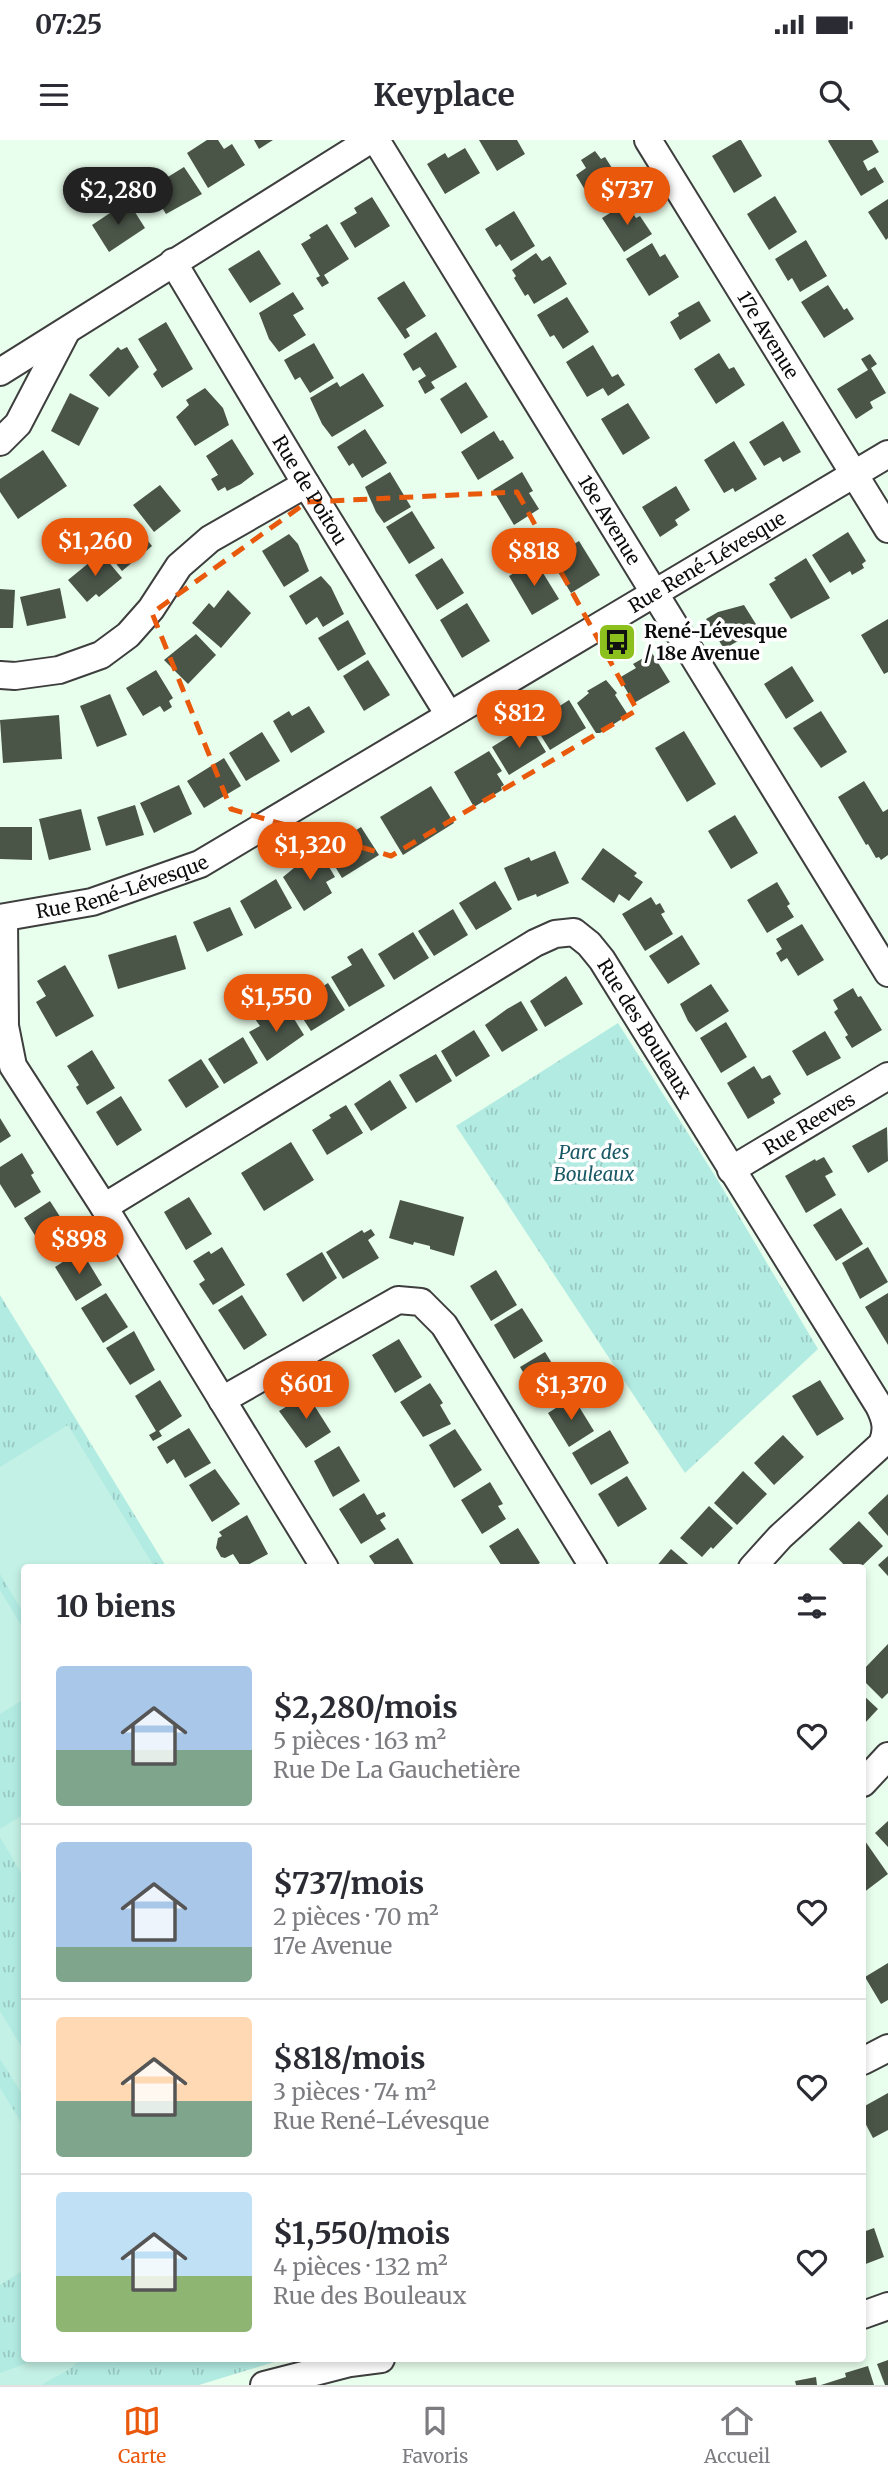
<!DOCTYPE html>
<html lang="fr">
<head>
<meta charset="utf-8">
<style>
	body { margin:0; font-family:Merriweather,serif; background:#f2f2f3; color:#2b2b33; height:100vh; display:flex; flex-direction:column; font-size:26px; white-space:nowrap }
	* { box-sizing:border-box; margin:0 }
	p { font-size:23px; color:#7c7c81 }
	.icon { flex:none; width:38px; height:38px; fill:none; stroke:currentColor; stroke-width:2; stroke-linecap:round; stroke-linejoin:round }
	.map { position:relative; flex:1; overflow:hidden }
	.details { position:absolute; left:21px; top:1424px; width:845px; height:798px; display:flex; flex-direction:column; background:#fff; border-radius:7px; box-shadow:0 4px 10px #0003 }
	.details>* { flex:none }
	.price { position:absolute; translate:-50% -60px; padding:0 16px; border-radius:24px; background:#ea580c; color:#fff; font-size:23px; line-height:46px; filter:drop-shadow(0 2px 4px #0008) }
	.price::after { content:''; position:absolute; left:50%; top:42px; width:21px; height:16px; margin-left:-10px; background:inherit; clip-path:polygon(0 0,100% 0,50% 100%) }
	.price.current { background:#222; color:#fff }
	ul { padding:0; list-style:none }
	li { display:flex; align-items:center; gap:21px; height:175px; padding:0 35px }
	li+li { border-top:2px solid #e1e1e2 }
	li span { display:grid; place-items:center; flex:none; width:196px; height:140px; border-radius:7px; color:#555 }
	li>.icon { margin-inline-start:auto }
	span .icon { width:84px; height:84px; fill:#fffc; stroke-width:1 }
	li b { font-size:30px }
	h2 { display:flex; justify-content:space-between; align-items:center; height:84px; padding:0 35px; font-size:30px }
	.status { display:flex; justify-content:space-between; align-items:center; height:49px; padding:0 35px; background:#fff; direction:ltr }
	.status svg { height:19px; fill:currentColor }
	header { display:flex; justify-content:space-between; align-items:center; height:91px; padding:0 35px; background:#fff; font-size:32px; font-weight:700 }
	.tab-bar { display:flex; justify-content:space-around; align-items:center; height:98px; border-top:2px solid #e1e1e2; background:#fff; font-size:19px; color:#7c7c81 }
	.tab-bar a { display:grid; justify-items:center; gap:4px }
	.tab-bar .current { color:#ea580c }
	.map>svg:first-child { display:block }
</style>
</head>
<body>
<div class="status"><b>07:25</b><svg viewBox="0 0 49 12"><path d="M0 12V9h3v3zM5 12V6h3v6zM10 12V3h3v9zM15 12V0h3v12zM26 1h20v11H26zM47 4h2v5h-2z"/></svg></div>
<header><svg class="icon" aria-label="menu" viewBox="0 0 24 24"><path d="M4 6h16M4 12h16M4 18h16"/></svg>Keyplace<svg class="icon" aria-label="search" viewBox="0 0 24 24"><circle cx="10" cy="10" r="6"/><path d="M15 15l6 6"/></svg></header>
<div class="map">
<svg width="888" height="2245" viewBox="0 0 888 2245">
	<defs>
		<pattern id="grass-tufts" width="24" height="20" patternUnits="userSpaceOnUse" patternTransform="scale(1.75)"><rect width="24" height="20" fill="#b2ebe2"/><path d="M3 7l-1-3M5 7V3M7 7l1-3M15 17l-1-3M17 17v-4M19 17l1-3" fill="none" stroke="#98c8c1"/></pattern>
	</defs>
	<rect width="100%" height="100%" fill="#e9ffed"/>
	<g fill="url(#grass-tufts)">
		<path d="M618 883 717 1039 818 1209 685 1333 456 986Z"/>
		<path d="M0 1155 167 1428H24V2219H284L199 2245H0Z"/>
	</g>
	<g fill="#c4f1e5">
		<path d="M68 1285 155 1428H24V1474L0 1434V1327Z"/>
		<path d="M0 1450 24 1490V1559L0 1574Z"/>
		<path d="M24 1674V1738L0 1697V1689Z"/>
		<path d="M0 1871 24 1911V1957L0 1919Z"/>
		<path d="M0 1948 24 1987V2130L0 2145Z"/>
		<path d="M38 2219H80L70 2229 41 2245H0V2233Z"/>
	</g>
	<g fill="#4a5447">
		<path d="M207 0H218L224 9 232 4 245 25 208 48 187 13Z"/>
		<path d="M254 0H273L259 9Z"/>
		<path d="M479 0H517L525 14 497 31Z"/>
		<path d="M739 0H741L762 36 734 53 712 16Z"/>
		<path d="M829 0H872L879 12 863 21 868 31 875 27 884 42 861 56 828 1Z"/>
		<path d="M465 8 480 33 445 54 427 24 445 13 448 18Z"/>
		<path d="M595 11 601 19 605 17 617 36 612 39 622 54 597 70 576 35 586 28 581 20Z"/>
		<path d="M184 27 202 54 166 74 150 48Z"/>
		<path d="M775 56 797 92 769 110 747 74Z"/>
		<path d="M372 57 390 86 355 108 340 83 357 73 354 68Z"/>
		<path d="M888 59V98L886 100 868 72Z"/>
		<path d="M128 61 145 88 109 112 92 85Z"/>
		<path d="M626 63 636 78 640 76 652 94 624 112 602 78Z"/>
		<path d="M514 71 535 106 511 121 500 104 496 107 485 89Z"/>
		<path d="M327 84 349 119 324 135 329 143 322 147 316 138 320 136 301 104 311 98 309 95Z"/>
		<path d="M806 100 827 136 800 152 792 138 788 141 775 119Z"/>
		<path d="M652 103 660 117 665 114 679 137 649 156 626 119Z"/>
		<path d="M259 110 281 144 250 163 228 129Z"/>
		<path d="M536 113 542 121 550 116 567 144 534 164 528 154 525 156 514 138 516 136 512 130Z"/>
		<path d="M404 141 426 176 406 189 410 196 405 199 377 158Z"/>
		<path d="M828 145 844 170 847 168 854 179 824 198 801 162Z"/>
		<path d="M293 152 304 169 293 175 306 195 279 212 269 199 259 173Z"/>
		<path d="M567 157 589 192 563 209 554 195 550 197 537 175Z"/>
		<path d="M699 161 711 181 680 200 670 182 679 176 678 173Z"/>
		<path d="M166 182 193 229 162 248 153 234 157 230 138 199Z"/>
		<path d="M436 192 457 227 431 242 435 248 425 254 418 241 426 236 420 227 413 231 403 214Z"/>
		<path d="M314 203 334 238 310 253 300 237 295 240 284 220Z"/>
		<path d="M593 205 612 237 618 234 625 245 608 256 603 248 587 257 566 222Z"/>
		<path d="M118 207 121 210 127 207 139 227 109 257 89 235Z"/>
		<path d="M719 213 729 229 734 227 745 245 716 264 694 229Z"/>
		<path d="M870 214 877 224 871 228 886 253 870 262 873 268 856 279 837 249 868 230 861 219Z"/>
		<path d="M363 233 384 266 332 297 322 284 310 258 337 242 340 247Z"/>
		<path d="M466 242 488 277 461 294 440 259Z"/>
		<path d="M205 248 223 268 229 285 195 306 176 277 189 265 186 260Z"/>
		<path d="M70 253 99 268 79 306 51 291Z"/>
		<path d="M628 263 650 298 623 315 601 279Z"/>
		<path d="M783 281 801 312 783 322 780 317 764 326 749 302Z"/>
		<path d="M365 289 387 323 362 338 353 323 349 326 337 307Z"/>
		<path d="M494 291 500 301 503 300 514 318 478 340 461 312Z"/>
		<path d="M232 299 254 334 241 344 227 351 225 347 218 351 211 339 218 335 206 316Z"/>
		<path d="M734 301 757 339 735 352 733 348 724 353 704 320Z"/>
		<path d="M43 310 67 346 18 379 0 352V339Z"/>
		<path d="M390 332 411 367 384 383 376 372 365 347Z"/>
		<path d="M522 332 533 351 529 353 539 369 514 385 493 350Z"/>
		<path d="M160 345 181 371 154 392 133 365Z"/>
		<path d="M676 346 690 370 675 380 678 385 660 397 642 367Z"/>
		<path d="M412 371 435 408 409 424 386 387Z"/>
		<path d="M131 380 152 406 122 431 101 405Z"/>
		<path d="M848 392 866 421 862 424 864 428 852 435 850 431 830 443 812 415Z"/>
		<path d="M289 394 298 404 309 431 284 447 262 411Z"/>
		<path d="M579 401 600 435 571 453 550 419Z"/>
		<path d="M101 413 122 438 99 457 96 454 87 462 68 440Z"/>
		<path d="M442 418 464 453 437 470 415 435Z"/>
		<path d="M806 418 830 458 791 479 769 444 776 440 774 438Z"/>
		<path d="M535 420 559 459 532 475 509 436Z"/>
		<path d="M321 436 331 447 344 474 323 487 317 477 306 485 289 456Z"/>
		<path d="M60 448 66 478 27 486 20 457Z"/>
		<path d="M0 449 15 450 13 488H0Z"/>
		<path d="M228 450 251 473 221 508 192 483 209 463 214 468Z"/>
		<path d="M467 463 490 501 462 518 440 480Z"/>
		<path d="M744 465 759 489 724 509 706 479 718 472Z"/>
		<path d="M888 479V532L884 534 861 495Z"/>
		<path d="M348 480 366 514 338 531 318 498Z"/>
		<path d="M196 494 216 515 188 544 164 520Z"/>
		<path d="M652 513 670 542 634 563 619 538 636 528 633 524Z"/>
		<path d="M368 520 390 555 364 571 343 536Z"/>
		<path d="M792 526 814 561 786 579 764 544Z"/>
		<path d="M156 530 173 558 169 561 172 567 164 572 160 566 143 576 126 548Z"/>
		<path d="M606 540 617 553 615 555 628 575 600 593H596L577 563 589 553 587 551Z"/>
		<path d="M110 554 127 595 97 607 80 566Z"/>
		<path d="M569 560 586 588 550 610 533 583Z"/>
		<path d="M309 566 325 592 291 613 273 581 289 571 292 576Z"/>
		<path d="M821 571 847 612 821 628 793 588Z"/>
		<path d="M59 575 62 619 3 623 0 580Z"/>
		<path d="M529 584 546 612 509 635 492 607Z"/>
		<path d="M684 591 716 644 687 662 655 608Z"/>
		<path d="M262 592 280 621 246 641 229 613Z"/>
		<path d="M489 611 502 631 497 634 504 645 501 647 502 650 474 667 454 632Z"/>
		<path d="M224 618 241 646 204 668 187 641Z"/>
		<path d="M864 641 883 672 888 669V715L881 720 879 717 876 718 868 704 866 705 838 657Z"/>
		<path d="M179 645 192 674 154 693 140 663Z"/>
		<path d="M431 646 454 683 403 715 380 677Z"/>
		<path d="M135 665 144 695 106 706 97 677Z"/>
		<path d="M81 669 91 710 49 720 39 679Z"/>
		<path d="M735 675 758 713 731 729 708 691Z"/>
		<path d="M0 687H32V720L0 719Z"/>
		<path d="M361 687 379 715 342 738 325 710Z"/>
		<path d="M603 708 637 733 634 736 643 742 629 761 619 754 614 763 581 739Z"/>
		<path d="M555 711 569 743 537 757 536 754 518 761 504 728 529 717 531 721Z"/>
		<path d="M322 715 335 737 326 742 332 753 304 771 283 737 294 728Z"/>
		<path d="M276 739 292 768 255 789 240 761Z"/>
		<path d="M495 741 512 769 476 790 459 763Z"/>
		<path d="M777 742 790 764 787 766 794 777 767 793 747 760Z"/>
		<path d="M651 757 656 765 660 763 665 772 661 774 673 794 645 811 622 774Z"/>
		<path d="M230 767 243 795 207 812 193 782Z"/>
		<path d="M453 769 468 795 434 816 418 791Z"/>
		<path d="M802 784 824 820 798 836 787 818 781 822 776 813 782 809 776 799Z"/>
		<path d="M413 792 429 818 394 840 378 814Z"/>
		<path d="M176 795 186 829 118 849 108 815Z"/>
		<path d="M682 795 700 824 668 844 649 816Z"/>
		<path d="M362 808 385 846 349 867 331 837 352 825 347 817Z"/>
		<path d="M65 825 94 876 56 897 36 862 46 856 37 841Z"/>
		<path d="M566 836 583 864 545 887 530 861Z"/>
		<path d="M328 843 345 870 311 891 294 865Z"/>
		<path d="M711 844 729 871 696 892 688 881 680 864Z"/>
		<path d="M853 848 858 857 861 856 882 890 852 908 845 897 848 895 834 872 838 869 833 860Z"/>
		<path d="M521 861 538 890 502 912 485 885 507 869Z"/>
		<path d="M288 869 304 895 267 921 249 892 260 886 255 879 266 873 270 880Z"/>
		<path d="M726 882 747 917 721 933 700 898Z"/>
		<path d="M474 890 490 916 456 937 441 911Z"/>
		<path d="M825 891 841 918 807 936 792 911Z"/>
		<path d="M243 897 258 923 224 944 208 919Z"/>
		<path d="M92 910 115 948 87 965 76 947 79 945 67 926Z"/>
		<path d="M436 914 452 941 416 963 399 935Z"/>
		<path d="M201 919 219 947 186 968 168 940Z"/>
		<path d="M754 926 762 939 770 935 781 954 773 959 775 963 748 979 727 943Z"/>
		<path d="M390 940 407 968 371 991 354 964Z"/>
		<path d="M121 956 142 990 117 1006 96 972Z"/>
		<path d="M346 965 363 993 327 1015 312 990 331 978 329 975Z"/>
		<path d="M0 978 11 996 0 1003Z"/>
		<path d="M887 987 888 1021 868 1033 852 1006Z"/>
		<path d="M291 1002 314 1040 264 1071 241 1033Z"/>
		<path d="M22 1013 34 1033 31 1035 41 1052 15 1068 0 1044V1027Z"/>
		<path d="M824 1017 833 1032 825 1036 836 1055 806 1073 785 1036 815 1019 816 1021Z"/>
		<path d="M189 1057 212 1094 186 1110 164 1072Z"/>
		<path d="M400 1060 464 1077 454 1116 430 1109V1106L414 1102 413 1105 389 1098Z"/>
		<path d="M50 1061 73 1097 46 1113 24 1078Z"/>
		<path d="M841 1068 863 1104 836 1121 813 1085Z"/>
		<path d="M371 1089 375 1095 368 1100 379 1118 343 1139 326 1112 362 1090 364 1093Z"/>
		<path d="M222 1107 245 1145 213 1165 199 1144 205 1140 193 1121 209 1111 211 1114Z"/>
		<path d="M868 1107 888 1142 860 1159 842 1123Z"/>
		<path d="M81 1110 102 1145 76 1161 55 1127Z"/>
		<path d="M322 1112 337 1138 303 1162 286 1134Z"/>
		<path d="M496 1130 517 1165 491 1181 470 1146Z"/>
		<path d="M106 1153 128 1187 103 1203 81 1168Z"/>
		<path d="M888 1153V1205L865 1167Z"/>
		<path d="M242 1155 267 1195 244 1210 218 1170Z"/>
		<path d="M522 1168 543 1201 514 1219 494 1185Z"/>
		<path d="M134 1191 155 1230 130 1245 106 1208Z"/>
		<path d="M399 1199 422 1237 395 1253 372 1215Z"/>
		<path d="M545 1212 566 1246 541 1262 520 1227Z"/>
		<path d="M160 1240 182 1276 159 1291 162 1296 153 1301 149 1295 156 1291 135 1256Z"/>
		<path d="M820 1240 844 1279 817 1296 792 1256Z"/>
		<path d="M430 1243 443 1263 440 1265 451 1284 423 1297 400 1262Z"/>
		<path d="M307 1254 331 1292 306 1308 279 1271Z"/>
		<path d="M573 1257 594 1291 569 1307 548 1273Z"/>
		<path d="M189 1288 211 1323 185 1338 174 1319 167 1324 157 1307Z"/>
		<path d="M455 1289 482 1330 454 1348 429 1305Z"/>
		<path d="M610 1290 629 1323 591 1345 572 1313Z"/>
		<path d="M783 1295 804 1317 774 1345 754 1323Z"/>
		<path d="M339 1306 360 1341 333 1357 314 1321Z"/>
		<path d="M215 1329 240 1364 212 1382 189 1345Z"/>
		<path d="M743 1331 767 1354 737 1385 714 1363Z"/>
		<path d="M627 1336 647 1369 618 1387 598 1354Z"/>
		<path d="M490 1342 503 1364 498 1366 506 1379 482 1394 461 1360Z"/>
		<path d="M364 1353 377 1375 384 1372 386 1376 380 1380 386 1389 361 1404 339 1369Z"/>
		<path d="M888 1354V1396L868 1373Z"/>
		<path d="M709 1366 733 1388 713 1409 711 1407 702 1417 680 1398Z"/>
		<path d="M247 1375 268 1414 242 1428 233 1414 225 1418 221 1417 216 1408 218 1398 222 1396 219 1392Z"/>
		<path d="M859 1381 883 1406 860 1428H847L829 1409Z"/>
		<path d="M518 1388 540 1423 531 1428H503L489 1406Z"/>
		<path d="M398 1398 416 1428H377L369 1416Z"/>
		<path d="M671 1409 693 1428H655Z"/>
		<path d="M888 1416V1436L878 1425Z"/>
		<path d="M888 1504V1553L882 1559 863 1540V1530Z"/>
		<path d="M863 1555 878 1569 864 1584 863 1583Z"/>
		<path d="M888 1681V1707L875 1693Z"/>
		<path d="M865 1701 888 1734 863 1753V1704Z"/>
		<path d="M888 1823V1860L881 1864 865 1837Z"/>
		<path d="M888 1953V1990L873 1998 863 1979V1967Z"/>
		<path d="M874 2088 884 2117 863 2125V2092Z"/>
		<path d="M888 2220V2245H885L877 2224Z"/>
		<path d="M868 2226 874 2245H821L846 2237 845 2233Z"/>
		<path d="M816 2237 817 2245H796L795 2241Z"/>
	</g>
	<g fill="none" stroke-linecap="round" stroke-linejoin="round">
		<g stroke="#3e3e3e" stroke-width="30">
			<g id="minor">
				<path id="s1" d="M376 0 888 833"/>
				<path id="s2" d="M648 0 888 389"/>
				<path id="s3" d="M173 122 306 344 449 575"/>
				<path d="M0 232 370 0"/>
				<path d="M0 302 18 284 65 194"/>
				<path d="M0 535 15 536 59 530 101 515 128 495 151 469 179 426 210 399 306 344"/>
				<path id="s4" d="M0 778 92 762 200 724 888 314"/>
				<path d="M4 779 5 886 13 926 104 1067 325 1428"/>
				<path id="s5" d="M731 1030 888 936"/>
				<path id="s6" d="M104 1067 535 803 555 794 574 792 589 804 602 820 879 1266C886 1280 888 1290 882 1304L780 1397 752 1428"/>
				<path d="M222 1260 398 1160 421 1162 444 1185 594 1428"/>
				<path d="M863 1643 888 1616"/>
				<path d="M863 1921 888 1908"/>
				<path d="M863 2175 888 2166"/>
				<path d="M264 2245 350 2223 381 2219"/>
			</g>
		</g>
		<use href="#minor" stroke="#fff" stroke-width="26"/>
	</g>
	<path fill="none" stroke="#e8590c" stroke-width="5" stroke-dasharray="14 9" stroke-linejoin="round" d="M517 352 637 570 391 716 231 669 152 473 307 362Z"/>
	<defs>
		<g id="bus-square" transform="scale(2.0125)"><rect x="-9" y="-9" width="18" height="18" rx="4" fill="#8cc11d" stroke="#fff"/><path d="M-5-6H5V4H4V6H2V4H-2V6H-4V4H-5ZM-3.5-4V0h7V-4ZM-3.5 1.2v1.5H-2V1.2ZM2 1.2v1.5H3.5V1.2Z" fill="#111"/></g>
	</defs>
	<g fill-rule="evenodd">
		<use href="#bus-square" x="617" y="502"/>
	</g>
	<g text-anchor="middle" stroke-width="7" stroke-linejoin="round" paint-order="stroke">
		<g font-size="19" fill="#0b0b0b" stroke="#fff">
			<text dy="7" stroke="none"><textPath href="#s2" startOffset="229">17e Avenue</textPath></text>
			<text dy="7" stroke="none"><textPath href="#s3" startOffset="266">Rue de Poitou</textPath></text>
			<text dy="7" stroke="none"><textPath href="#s1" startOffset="446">18e Avenue</textPath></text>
			<text dy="7" stroke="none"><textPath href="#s4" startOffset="798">Rue René-Lévesque</textPath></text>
			<text dy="7" stroke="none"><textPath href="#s4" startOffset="126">Rue René-Lévesque</textPath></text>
			<text dy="7" stroke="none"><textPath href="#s6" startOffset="667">Rue des Bouleaux</textPath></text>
			<text dy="7" stroke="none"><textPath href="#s5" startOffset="91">Rue Reeves</textPath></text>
		</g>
		<g font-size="19" font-weight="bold" fill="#0b0b0b" stroke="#fff" text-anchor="start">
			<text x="644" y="498">René-Lévesque<tspan x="644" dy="22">/ 18e Avenue</tspan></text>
		</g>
		<g font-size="19" font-style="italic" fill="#195965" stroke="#fff">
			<text x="594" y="1019">Parc des<tspan x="594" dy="22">Bouleaux</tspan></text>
		</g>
	</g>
</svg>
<b class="price current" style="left:118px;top:87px">$2,280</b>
<b class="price" style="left:627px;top:87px">$737</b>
<b class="price" style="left:95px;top:438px">$1,260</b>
<b class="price" style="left:534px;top:448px">$818</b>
<b class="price" style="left:519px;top:610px">$812</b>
<b class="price" style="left:310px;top:742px">$1,320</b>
<b class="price" style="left:276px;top:894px">$1,550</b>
<b class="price" style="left:79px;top:1136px">$898</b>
<b class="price" style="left:306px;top:1281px">$601</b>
<b class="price" style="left:571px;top:1282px">$1,370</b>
<section class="details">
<h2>10 biens<svg class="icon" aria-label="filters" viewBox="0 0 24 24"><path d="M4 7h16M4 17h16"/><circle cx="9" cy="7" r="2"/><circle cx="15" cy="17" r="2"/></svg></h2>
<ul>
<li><span style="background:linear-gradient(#a9c7e8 60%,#7fa58c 0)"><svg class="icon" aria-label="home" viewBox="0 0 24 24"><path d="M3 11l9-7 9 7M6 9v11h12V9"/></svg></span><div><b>$2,280/mois</b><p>5 pièces · 163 m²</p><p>Rue De La Gauchetière</p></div><svg class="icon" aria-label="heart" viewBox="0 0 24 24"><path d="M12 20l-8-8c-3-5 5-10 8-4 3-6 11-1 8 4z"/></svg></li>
<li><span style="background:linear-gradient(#a9c7e8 75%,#7fa58c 0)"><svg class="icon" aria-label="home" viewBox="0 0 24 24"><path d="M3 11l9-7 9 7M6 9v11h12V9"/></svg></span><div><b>$737/mois</b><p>2 pièces · 70 m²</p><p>17e Avenue</p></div><svg class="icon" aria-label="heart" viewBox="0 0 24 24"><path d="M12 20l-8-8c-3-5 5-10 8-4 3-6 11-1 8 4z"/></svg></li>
<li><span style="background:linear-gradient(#ffd9b3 60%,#7fa58c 0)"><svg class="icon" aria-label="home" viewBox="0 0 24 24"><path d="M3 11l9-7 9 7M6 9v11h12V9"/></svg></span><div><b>$818/mois</b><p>3 pièces · 74 m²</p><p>Rue René-Lévesque</p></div><svg class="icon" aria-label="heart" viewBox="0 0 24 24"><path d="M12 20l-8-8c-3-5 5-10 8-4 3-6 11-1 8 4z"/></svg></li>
<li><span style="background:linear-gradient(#bfe0f5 60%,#8fb573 0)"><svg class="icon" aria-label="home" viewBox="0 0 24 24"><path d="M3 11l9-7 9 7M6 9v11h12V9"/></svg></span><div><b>$1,550/mois</b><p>4 pièces · 132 m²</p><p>Rue des Bouleaux</p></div><svg class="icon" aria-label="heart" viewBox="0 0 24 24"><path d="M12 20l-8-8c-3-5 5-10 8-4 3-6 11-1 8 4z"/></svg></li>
</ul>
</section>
</div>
<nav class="tab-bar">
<a class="current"><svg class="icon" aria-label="map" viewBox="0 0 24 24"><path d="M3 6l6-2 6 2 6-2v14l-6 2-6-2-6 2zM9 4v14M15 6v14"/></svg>Carte</a>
<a><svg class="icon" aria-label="saved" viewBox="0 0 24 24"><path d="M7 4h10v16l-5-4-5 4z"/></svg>Favoris</a>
<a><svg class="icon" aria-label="home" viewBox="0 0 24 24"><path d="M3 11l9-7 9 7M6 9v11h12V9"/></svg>Accueil</a>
</nav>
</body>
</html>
